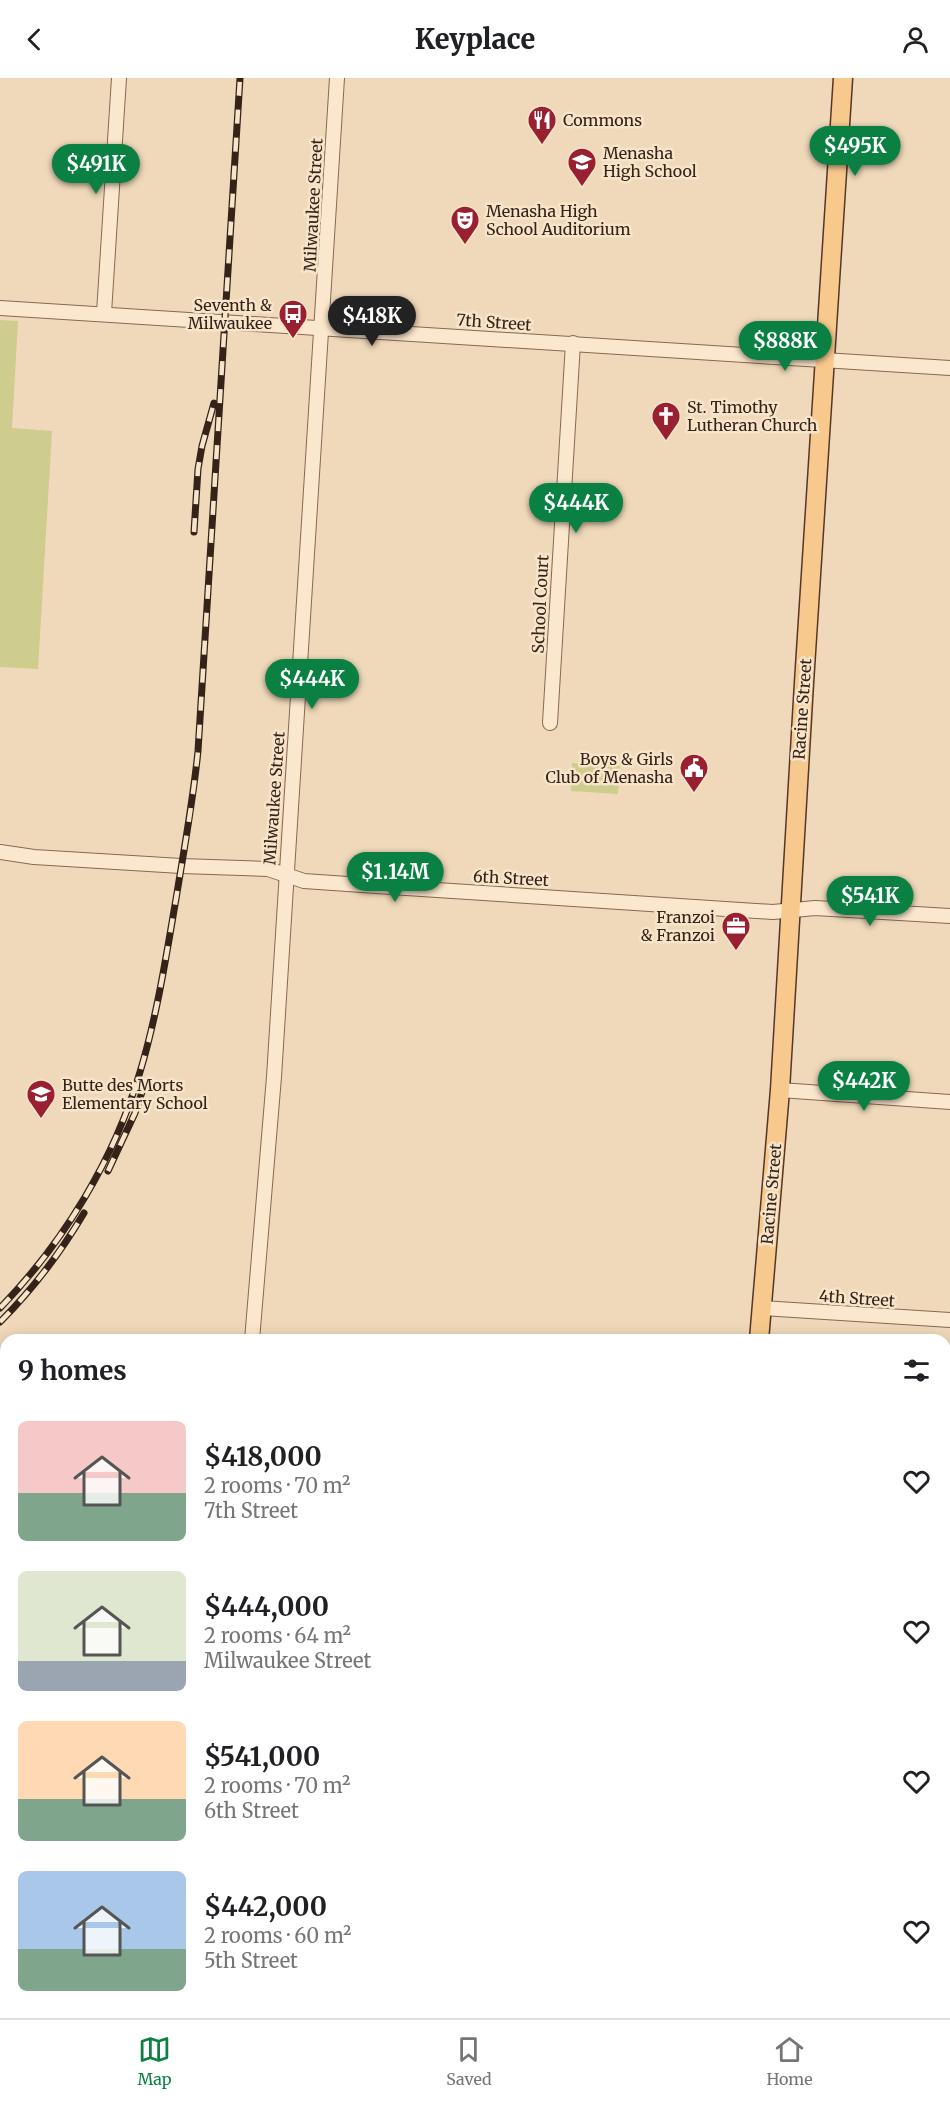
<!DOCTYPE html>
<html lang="en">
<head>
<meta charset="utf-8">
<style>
	body { margin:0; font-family:Merriweather,serif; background:#f6f6f6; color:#202124; height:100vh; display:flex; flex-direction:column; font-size:22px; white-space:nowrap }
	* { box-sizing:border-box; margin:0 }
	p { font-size:20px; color:#757577 }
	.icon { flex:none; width:33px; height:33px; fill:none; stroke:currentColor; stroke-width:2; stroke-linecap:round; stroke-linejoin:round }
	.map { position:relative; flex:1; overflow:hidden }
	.details { position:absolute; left:0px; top:1256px; width:951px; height:686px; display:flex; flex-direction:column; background:#fff; border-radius:18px 18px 0 0; box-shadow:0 3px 15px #0003 }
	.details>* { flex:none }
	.price { position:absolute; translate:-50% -51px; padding:0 14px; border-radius:21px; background:#0b8043; color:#fff; font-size:20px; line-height:39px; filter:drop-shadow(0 2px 3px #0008) }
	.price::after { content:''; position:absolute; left:50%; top:36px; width:18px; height:14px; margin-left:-9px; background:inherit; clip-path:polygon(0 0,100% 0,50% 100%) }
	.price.on { background:#222; color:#fff }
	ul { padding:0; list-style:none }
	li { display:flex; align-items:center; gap:18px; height:150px; padding:0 18px }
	li span { display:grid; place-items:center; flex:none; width:168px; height:120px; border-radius:9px; color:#555 }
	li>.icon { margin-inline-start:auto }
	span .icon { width:72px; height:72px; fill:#fffc; stroke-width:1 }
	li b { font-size:26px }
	h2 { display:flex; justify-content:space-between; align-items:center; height:72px; padding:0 18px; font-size:26px }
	header { display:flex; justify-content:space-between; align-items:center; height:78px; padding:0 18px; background:#fff; font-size:27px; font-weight:800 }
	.menu { display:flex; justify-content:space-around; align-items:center; height:84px; border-top:2px solid #e0e0e0; background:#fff; font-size:16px; color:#757577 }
	.menu a { display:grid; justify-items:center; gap:3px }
	.menu .on { color:#0b8043 }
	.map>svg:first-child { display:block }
</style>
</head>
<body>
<header><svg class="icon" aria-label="back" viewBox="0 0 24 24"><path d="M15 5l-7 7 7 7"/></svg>Keyplace<svg class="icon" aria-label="person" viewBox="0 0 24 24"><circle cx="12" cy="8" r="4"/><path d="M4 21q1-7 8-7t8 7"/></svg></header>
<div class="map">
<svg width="950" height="1940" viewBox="0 0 950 1940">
	<rect width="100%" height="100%" fill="#f0d9ba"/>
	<g fill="#cecd8e">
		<path d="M0 242 18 243 12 350 52 353 38 591 0 589Z"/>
		<path d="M572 685 620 688 618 716 571 713Z"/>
		<path d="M945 1895 950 1896V1940H893V1935H945Z"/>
	</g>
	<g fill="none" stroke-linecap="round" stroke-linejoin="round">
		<g stroke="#876853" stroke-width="16">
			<g id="minor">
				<path d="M0 230 950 290"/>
				<path d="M104 235 119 0"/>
				<path d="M550 645 573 265"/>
				<path d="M0 774 34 779 181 788 268 791 304 803 391 809 773 834 815 830 950 838"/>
				<path d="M780 1012 950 1024"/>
				<path d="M762 1230 950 1242"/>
				<path d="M252 1262 274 999 337 0"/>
				<path d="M0 1819H6"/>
				<path d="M945 1876 950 1877"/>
				<path d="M212 1940V1935"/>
			</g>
		</g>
		<g stroke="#543729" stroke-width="21">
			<g id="major">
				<path d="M759 1262 780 1012 804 605 843 0"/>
				<path d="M0 1611 6 1612"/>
				<path d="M945 1669H950"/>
				<path d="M717 1940V1935"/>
			</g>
		</g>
		<use href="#minor" stroke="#fbe7cd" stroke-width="14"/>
		<use href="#major" stroke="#f7c98d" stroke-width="18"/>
		<g stroke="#35231a" stroke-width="7">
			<g id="rail">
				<path d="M194 454 198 391 202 368 214 325"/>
				<path d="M108 1093 135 1035 143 1011"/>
				<path d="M0 1230C64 1164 114 1082 140 994 157 938 166 879 176 821 184 772 193 723 198 673L240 0"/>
				<path d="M0 1244C32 1212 61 1174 84 1135"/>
				<path d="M945 1292H950"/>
				<path d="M0 1302 6 1301"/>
				<path d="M945 1329H950"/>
				<path d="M945 1340H950"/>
			</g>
		</g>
		<use href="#rail" stroke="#f7e4c9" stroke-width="4.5" stroke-dasharray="14" stroke-linecap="butt"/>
	</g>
	<defs>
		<g id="restaurant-pin" transform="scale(1.5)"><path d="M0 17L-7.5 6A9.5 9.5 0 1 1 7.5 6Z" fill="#992031" stroke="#f7e4c9"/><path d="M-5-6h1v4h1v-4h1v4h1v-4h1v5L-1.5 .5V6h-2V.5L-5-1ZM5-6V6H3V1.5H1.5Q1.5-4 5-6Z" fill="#fff"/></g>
		<g id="school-pin" transform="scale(1.5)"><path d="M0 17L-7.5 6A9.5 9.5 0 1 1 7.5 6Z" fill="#992031" stroke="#f7e4c9"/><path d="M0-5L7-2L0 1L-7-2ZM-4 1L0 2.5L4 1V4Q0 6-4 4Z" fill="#fff"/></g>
		<g id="theatre-pin" transform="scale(1.5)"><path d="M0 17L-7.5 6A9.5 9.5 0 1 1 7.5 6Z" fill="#992031" stroke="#f7e4c9"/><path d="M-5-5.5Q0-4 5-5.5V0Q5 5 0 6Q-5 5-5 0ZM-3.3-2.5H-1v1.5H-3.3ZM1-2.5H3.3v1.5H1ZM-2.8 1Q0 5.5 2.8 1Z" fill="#fff"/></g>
		<g id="bus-pin" transform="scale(1.5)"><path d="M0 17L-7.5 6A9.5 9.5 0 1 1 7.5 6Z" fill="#992031" stroke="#f7e4c9"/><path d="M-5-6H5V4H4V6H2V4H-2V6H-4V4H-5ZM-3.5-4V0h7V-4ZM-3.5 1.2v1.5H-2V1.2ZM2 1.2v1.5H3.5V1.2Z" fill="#fff"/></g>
		<g id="church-pin" transform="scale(1.5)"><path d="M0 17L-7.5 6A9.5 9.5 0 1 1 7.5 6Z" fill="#992031" stroke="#f7e4c9"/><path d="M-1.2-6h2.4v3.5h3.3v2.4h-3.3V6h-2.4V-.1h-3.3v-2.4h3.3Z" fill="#fff"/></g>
		<g id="civic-pin" transform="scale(1.5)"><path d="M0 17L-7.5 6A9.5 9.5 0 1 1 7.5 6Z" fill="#992031" stroke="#f7e4c9"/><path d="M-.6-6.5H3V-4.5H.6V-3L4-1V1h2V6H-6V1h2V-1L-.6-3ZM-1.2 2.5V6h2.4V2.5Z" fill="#fff"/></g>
		<g id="office-pin" transform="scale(1.5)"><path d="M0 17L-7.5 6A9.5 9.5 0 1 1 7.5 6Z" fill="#992031" stroke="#f7e4c9"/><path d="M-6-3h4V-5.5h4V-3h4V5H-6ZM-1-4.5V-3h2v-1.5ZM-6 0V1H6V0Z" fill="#fff"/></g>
	</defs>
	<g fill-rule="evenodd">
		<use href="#restaurant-pin" x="542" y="42"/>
		<use href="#school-pin" x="582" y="84"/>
		<use href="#theatre-pin" x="465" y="142"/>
		<use href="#bus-pin" x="293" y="236"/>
		<use href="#church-pin" x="666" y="338"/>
		<use href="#civic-pin" x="694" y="690"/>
		<use href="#office-pin" x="736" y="848"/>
		<use href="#school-pin" x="41" y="1016"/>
	</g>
	<g text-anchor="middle" stroke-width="5" stroke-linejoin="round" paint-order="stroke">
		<g font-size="16" fill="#35231a" stroke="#f7e4c9" text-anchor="start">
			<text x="563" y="48">Commons</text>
			<text x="603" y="81">Menasha<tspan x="603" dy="18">High School</tspan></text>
			<text x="486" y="139">Menasha High<tspan x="486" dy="18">School Auditorium</tspan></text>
			<text x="272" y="233" text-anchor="end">Seventh &amp;<tspan x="272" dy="18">Milwaukee</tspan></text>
			<text x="687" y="335">St. Timothy<tspan x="687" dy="18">Lutheran Church</tspan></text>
			<text x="673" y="687" text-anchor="end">Boys &amp; Girls<tspan x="673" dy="18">Club of Menasha</tspan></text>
			<text x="715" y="845" text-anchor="end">Franzoi<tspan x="715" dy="18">&amp; Franzoi</tspan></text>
			<text x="62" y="1013">Butte des Morts<tspan x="62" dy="18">Elementary School</tspan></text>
		</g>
		<g font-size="16" fill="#35231a" stroke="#f7e4c9">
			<text transform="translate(313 127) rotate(-87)" y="6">Milwaukee Street</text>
			<text transform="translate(494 244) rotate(4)" y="6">7th Street</text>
			<text transform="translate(540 526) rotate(-87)" y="6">School Court</text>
			<text transform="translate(802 631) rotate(-86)" y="6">Racine Street</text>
			<text transform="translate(274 720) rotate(-86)" y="6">Milwaukee Street</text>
			<text transform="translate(511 800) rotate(3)" y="6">6th Street</text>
			<text transform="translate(771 1116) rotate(-85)" y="6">Racine Street</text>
			<text transform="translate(857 1220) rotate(4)" y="6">4th Street</text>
		</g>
	</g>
</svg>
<b class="price" style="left:855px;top:99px">$495K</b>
<b class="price" style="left:96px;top:117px">$491K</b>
<b class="price on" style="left:372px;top:269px">$418K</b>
<b class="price" style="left:785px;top:294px">$888K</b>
<b class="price" style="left:576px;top:456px">$444K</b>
<b class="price" style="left:312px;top:632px">$444K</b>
<b class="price" style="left:395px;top:825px">$1.14M</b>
<b class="price" style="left:870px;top:849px">$541K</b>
<b class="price" style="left:864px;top:1034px">$442K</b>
<section class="details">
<h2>9 homes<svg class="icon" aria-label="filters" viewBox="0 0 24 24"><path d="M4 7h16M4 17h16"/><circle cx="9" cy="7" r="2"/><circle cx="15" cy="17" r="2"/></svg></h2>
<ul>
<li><span style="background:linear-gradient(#f6c9c9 60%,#7fa58c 0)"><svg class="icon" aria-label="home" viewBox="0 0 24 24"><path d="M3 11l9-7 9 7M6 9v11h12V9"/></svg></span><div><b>$418,000</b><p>2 rooms · 70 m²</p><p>7th Street</p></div><svg class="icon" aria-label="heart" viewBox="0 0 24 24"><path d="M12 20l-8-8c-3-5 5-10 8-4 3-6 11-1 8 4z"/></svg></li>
<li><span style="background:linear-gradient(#dfe7d0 75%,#9aa5b1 0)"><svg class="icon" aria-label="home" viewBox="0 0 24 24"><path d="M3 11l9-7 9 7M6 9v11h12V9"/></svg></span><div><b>$444,000</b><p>2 rooms · 64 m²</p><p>Milwaukee Street</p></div><svg class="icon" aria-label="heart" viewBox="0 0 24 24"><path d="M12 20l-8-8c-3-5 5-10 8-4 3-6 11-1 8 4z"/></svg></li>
<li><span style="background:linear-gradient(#ffd9b3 65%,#7fa58c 0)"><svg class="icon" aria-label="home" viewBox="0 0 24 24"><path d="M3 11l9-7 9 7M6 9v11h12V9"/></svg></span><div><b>$541,000</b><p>2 rooms · 70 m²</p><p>6th Street</p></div><svg class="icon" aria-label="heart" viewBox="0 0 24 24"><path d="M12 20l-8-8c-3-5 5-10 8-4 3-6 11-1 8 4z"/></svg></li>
<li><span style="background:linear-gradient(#a9c7e8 65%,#7fa58c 0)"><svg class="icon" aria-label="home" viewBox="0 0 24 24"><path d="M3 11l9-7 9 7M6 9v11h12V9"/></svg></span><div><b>$442,000</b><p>2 rooms · 60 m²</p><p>5th Street</p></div><svg class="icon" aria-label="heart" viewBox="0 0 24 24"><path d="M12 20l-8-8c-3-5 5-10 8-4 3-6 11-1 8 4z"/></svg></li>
</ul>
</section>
</div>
<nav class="menu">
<a class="on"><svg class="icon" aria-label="map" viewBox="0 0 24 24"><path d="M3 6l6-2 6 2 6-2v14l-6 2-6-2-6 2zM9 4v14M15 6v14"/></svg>Map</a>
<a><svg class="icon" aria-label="saved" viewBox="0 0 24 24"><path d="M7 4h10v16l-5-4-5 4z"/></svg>Saved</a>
<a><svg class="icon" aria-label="home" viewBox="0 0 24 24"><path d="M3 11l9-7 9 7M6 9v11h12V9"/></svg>Home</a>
</nav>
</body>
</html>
